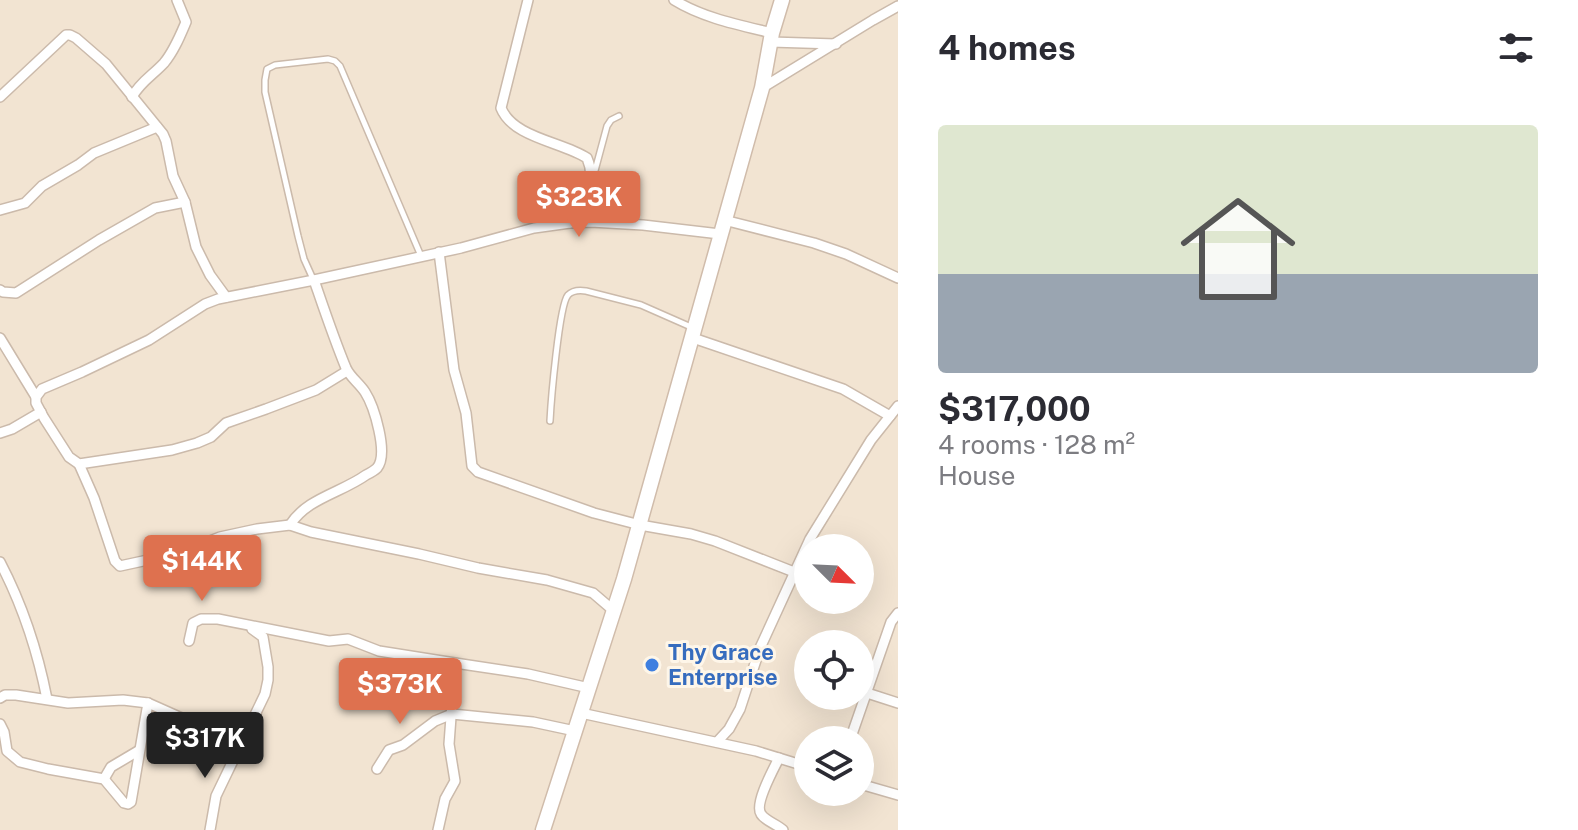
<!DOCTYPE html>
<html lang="en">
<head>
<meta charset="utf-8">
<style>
	body { margin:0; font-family:"Public Sans",sans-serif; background:#f7f7f7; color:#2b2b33; height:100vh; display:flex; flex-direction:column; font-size:30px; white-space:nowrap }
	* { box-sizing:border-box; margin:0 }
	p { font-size:26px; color:#7c7c81 }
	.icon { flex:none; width:44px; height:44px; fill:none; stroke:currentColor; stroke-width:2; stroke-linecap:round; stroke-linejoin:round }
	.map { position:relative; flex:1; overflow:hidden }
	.details { display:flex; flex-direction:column; background:#fff; width:680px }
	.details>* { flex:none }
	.needle { width:52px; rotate:114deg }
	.tools { position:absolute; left:794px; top:534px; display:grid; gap:16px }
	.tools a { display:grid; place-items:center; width:80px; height:80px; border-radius:50%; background:#fff; box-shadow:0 8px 32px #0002; font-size:40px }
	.price { position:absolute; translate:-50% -68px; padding:0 18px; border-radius:8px; background:#de714f; color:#fff; font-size:26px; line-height:52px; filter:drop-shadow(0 2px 4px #0008) }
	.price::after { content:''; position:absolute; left:50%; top:48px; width:24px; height:18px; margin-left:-12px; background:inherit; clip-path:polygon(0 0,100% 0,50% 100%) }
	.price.current { background:#222; color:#fff }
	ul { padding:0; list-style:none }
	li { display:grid; align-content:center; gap:16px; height:424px; padding:0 40px }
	li span { display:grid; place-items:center; height:248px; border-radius:8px; color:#555 }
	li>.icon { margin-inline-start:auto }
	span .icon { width:144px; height:144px; fill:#fffc; stroke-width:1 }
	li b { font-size:34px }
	h2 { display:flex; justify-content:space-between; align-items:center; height:96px; padding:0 40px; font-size:34px }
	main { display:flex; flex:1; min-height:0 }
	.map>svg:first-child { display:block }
	.residential { fill:#f2e4d2; fill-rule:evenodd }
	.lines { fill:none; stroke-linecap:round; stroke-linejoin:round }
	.lane-casing { stroke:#cbbaab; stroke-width:8 }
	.street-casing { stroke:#cbbaab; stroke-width:12 }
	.secondary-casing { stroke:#d0bcab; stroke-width:17 }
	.lane { stroke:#fff; stroke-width:5 }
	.street { stroke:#fff; stroke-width:9 }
	.secondary { stroke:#fff; stroke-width:14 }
	.shop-dot { fill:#3f7fe0; stroke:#fef6e9; stroke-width:3 }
	.labels { text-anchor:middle; stroke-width:6; stroke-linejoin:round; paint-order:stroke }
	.shop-label { font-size:22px; font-weight:bold; fill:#366cbe; stroke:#fef6e9; text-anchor:start }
</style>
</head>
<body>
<main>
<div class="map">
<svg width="898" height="830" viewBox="0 0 898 830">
	<rect width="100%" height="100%" fill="#fbf2e3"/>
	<path class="residential" d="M0,0H898V830H0ZM808,548H860V600H808ZM808,644H860V696H808ZM808,740H860V792H808Z"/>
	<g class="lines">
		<g class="lane-casing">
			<g id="lane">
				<path d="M593,178L607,126L611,120L619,116"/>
				<path d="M313,279L304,259L298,236L265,92V80L267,69L275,65L328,59L335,61L340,66L421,256"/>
				<path d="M550,421C551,402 559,305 568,295C573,290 580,290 586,291L641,305L691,327"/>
			</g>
		</g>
		<g class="street-casing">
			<g id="street">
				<path d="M528,0L501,108C513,138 563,142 587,158C598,184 583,201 570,223"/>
				<path d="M674,0C703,18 739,25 772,33"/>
				<path d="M771,42L836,44"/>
				<path d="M762,88L873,20L898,6"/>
				<path d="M0,97L66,35H70L76,38L106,64L163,134L166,141L173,176L185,202L196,247L210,275L226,297"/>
				<path d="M132,97C140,82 153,75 164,63C174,51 180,36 186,22L177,0"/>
				<path d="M0,210L25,203L42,186L78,165L94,153L157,127"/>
				<path d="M724,220L814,243L846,254L898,278"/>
				<path d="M439,252L454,370L466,413L472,466L478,472L594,513L640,525L691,534L715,541L794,572"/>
				<path d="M314,280C324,309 334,339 346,368C350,377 359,383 365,392C374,406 389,454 377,468C374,471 370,473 366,475C341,493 307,498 290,525L311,532L419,554L478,568L547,580L593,593L614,611"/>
				<path d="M0,290L3,292L16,293L99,240L155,208L185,202"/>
				<path d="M0,338L36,397"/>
				<path d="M693,338L843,389L890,416"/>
				<path d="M347,371L316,390L266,409L226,423L211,437L197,443L172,450L79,464L69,457L44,418L36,403V397L42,389L82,372L149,340L205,304L218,299L314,280L461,248L534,228L570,223L591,222L643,225L720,234"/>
				<path d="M0,433L12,429L41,412"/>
				<path d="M79,464L94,498L115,561L120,566L180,553L220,537L257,529L290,525"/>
				<path d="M0,562C22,604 38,653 47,699"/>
				<path d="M189,641L193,623L201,619H218L329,641L348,639L379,651L455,663L449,744L455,781L445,799L438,830"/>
				<path d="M455,663L528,674L589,688"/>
				<path d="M867,693L898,703"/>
				<path d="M0,698L5,695H16L68,703L123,700L148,703L240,744"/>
				<path d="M581,713L756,751L808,767"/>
				<path d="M0,724L4,732L7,751L20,762L48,769L104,779L124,803L128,804L131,802L148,703"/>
				<path d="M850,740L891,622L898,613"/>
				<path d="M717,742L729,729L740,709L760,648L810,539L871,440L898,406"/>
				<path d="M779,758C774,768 754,804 761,814C765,821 777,824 783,830"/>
				<path d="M377,769L389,750L403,745L435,721L452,714L533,722L575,731"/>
				<path d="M104,779L111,767L138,751"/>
				<path d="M860,784L898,795"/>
				<path d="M210,830L216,796L265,694L268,680V667L263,637L252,629"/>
			</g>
		</g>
		<g class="secondary-casing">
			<path id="secondary" d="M543,830L624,579L762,88L772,33L782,0"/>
		</g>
		<use href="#lane" class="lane"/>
		<use href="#street" class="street"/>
		<use href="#secondary" class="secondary"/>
	</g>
	<circle class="shop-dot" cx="652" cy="665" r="8"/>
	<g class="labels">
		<g class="shop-label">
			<text x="668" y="660">Thy Grace<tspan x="668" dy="25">Enterprise</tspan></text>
		</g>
	</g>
</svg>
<div class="tools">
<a><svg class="needle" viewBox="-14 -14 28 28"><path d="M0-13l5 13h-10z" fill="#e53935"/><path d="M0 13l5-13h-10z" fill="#7c7c81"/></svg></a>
<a><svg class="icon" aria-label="locate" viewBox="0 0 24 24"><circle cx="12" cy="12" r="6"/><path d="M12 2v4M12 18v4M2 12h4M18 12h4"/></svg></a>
<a><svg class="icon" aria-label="layers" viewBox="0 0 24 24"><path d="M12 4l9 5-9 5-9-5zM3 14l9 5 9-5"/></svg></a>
</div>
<b class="price" style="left:579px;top:239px">$323K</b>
<b class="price" style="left:202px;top:603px">$144K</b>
<b class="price" style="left:400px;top:726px">$373K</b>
<b class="price current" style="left:205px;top:780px">$317K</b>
</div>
<section class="details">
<h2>4 homes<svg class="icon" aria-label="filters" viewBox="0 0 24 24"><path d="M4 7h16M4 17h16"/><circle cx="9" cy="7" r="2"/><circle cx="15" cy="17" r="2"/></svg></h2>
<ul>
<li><span style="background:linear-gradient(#dfe7d0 60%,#9aa5b1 0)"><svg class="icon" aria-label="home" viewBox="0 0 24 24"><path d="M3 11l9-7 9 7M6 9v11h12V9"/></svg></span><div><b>$317,000</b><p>4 rooms · 128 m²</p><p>House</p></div></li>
</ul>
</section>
</main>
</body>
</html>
